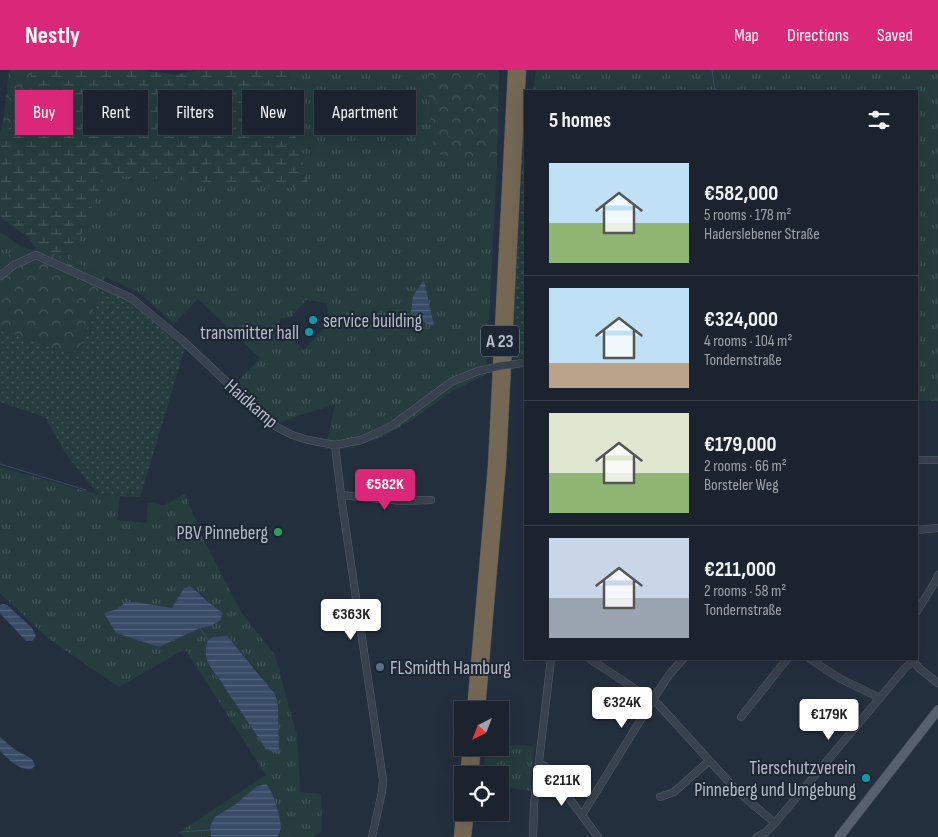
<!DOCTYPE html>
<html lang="en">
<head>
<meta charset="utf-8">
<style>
	body { margin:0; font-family:"Sofia Sans Condensed",sans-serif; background:#282f3a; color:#f1f3f6; height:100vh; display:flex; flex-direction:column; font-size:19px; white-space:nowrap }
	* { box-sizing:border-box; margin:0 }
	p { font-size:16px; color:#a0a4aa }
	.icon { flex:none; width:28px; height:28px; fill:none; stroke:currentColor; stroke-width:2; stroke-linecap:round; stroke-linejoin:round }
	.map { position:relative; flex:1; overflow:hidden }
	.side { position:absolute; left:524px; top:20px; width:394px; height:570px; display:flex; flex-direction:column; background:#1b232e; border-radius:0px; box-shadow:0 5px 20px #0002,0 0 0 1px #39404a }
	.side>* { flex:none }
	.guide { position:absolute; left:15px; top:20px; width:434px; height:45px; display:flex; gap:10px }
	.needle { width:32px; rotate:222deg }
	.buttons { position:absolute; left:454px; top:631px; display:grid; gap:10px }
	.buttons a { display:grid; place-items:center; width:55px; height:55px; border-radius:0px; background:#1b232e; box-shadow:0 5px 20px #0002,0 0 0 1px #39404a; font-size:25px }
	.price { position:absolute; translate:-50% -42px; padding:0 11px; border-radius:5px; background:#fff; color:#222; font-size:16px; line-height:32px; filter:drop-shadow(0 1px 2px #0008) }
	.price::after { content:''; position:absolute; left:50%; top:30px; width:15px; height:11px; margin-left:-8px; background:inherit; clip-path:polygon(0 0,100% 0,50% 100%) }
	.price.active { background:#db2777; color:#fff }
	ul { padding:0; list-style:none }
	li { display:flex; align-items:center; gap:15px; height:125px; padding:0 25px }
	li+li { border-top:1px solid #39404a }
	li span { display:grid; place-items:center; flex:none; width:140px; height:100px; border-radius:0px; color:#555 }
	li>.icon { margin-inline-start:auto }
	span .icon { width:60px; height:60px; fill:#fffc; stroke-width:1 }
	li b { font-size:21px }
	h2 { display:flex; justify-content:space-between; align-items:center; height:60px; padding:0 25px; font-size:21px }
	.pill { padding:0 18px; border-radius:0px; background:#1b232e; box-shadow:0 5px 20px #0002,0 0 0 1px #39404a; font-size:18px; line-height:45px }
	.pill.active { background:#db2777; color:#fff }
	header { display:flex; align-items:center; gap:30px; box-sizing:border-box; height:70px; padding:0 25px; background:#db2777; color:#fff }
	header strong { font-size:24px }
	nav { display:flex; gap:28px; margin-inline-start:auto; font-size:18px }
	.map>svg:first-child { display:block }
	.grass { fill:url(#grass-tufts); fill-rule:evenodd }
	.forest { fill:url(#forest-crowns) }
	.wetland { fill:url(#wetland-marsh) }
	.garden { fill:url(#garden-dots) }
	.water { fill:url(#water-rules) }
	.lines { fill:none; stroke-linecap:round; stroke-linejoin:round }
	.stream { stroke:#394c67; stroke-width:1 }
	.minor-casing { stroke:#565f6c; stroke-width:8 }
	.major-casing { stroke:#414a57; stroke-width:10 }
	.highway-casing { stroke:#434c59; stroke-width:11 }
	.minor { stroke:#38414e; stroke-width:7 }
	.major { stroke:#56606e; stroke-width:9 }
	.highway { stroke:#746855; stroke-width:10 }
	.minor-bridge-casing { stroke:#565f6c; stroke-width:8; stroke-linecap:butt }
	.minor-bridge { stroke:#38414e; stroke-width:7 }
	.culture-dot { fill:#0f9aa8; stroke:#1d2633; stroke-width:2 }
	.leisure-dot { fill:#2e9e5b; stroke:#1d2633; stroke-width:2 }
	.service-dot { fill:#5c6f8a; stroke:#1d2633; stroke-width:2 }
	.labels { text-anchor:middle; stroke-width:4; stroke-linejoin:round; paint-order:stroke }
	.shield { fill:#1d2633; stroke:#878f9c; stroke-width:1 }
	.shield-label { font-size:18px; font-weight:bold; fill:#b4bcc9 }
	.poi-label { font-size:19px; fill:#b4bcc9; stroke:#1d2633; text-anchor:end }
	.street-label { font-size:19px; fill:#b4bcc9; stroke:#1d2633 }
</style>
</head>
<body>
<header>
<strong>Nestly</strong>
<nav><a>Map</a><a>Directions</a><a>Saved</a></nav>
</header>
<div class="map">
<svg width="938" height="767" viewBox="0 0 938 767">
	<defs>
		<pattern id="grass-tufts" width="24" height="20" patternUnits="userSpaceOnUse" patternTransform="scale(1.25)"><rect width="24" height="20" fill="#263c3f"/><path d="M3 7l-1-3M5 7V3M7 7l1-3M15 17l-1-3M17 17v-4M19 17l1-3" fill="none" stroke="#435659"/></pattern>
		<pattern id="forest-crowns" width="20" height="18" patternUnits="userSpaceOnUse" patternTransform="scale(1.25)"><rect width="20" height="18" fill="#263c3f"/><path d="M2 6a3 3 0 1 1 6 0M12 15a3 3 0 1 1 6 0" fill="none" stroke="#435659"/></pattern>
		<pattern id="wetland-marsh" width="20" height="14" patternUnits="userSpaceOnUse" patternTransform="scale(1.25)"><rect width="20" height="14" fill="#263c3f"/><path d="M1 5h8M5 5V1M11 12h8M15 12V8" fill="none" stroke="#435659"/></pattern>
		<pattern id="garden-dots" width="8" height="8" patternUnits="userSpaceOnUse" patternTransform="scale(1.25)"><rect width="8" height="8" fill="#263c3f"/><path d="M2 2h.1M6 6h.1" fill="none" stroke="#435659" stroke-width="1.8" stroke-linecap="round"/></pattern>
		<pattern id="water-rules" width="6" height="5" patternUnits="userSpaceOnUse" patternTransform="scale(1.25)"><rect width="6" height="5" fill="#394c67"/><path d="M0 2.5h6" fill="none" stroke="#53647b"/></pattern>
	</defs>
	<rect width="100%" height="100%" fill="#242f3e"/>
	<g class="grass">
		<path d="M288,0H427L434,84L497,94L486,304L449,323L412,350L384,366L352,378L325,379L335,335L303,344L277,354L236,313L260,288L198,229L174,254L141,224L71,190L105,105L309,118L295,64ZM306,230L327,233L329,253L304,280L280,258V248L291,247Z"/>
		<path d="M536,0H938V331H916V21H533Z"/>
		<path d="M0,162L21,176L0,193Z"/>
		<path d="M0,397L99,425L120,426L117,450L146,453L148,433L164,435L185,424L201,464L241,542L275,585L297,666L300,722L321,724L322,761L313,767H278L281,760L270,717L215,747L210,756L211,767H186L178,763L266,705L185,579L119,617L49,569L0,523ZM190,516L203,525L216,540L211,556L200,558L159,577L116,563L104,543L117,539L126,532H135L172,539L184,518ZM243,585L259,602L278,636V683L208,596Z"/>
		<path d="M500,675L534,676L531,721L500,717V705H483L486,678H500Z"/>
	</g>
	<g class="forest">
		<path d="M9,0H33L0,79V63L3,53Z"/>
		<path d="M427,0H499L497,94L434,84Z"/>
		<path d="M21,176L30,180C45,175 90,199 105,207L77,287L0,259V193Z"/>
	</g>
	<path class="wetland" d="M33,0H140L177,5L197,0H288L295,64L310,119L105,105L71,190L36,178L25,165L0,147V79Z"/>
	<g class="garden">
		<path d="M523,86H525V287L511,288Z"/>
		<path d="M101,219L130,231L185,278L140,427L99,425L68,387L45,347L0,332V259L77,287Z"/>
	</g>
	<g class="water">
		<path d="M424,210L434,256L427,254L411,243L413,226Z"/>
		<path d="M190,516C200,523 213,538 222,542L221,550L211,556L200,558L159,577L116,563L104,543L117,539L126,532H135L172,538L184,518Z"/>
		<path d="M3,534L7,535L32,558L36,566L32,571H26L0,543V535Z"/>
		<path d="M227,566L275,624L278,636L279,684L266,679L217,606C207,594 203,586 208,570L213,567Z"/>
		<path d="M0,667L14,679L32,689L35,695L32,699C20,701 8,689 0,681Z"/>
		<path d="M266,714C273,719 281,750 281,759C280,760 278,766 278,767H211L210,756L215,747L236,734L256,717Z"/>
	</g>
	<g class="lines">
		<g class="stream">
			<path d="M712,0L715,21"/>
			<path d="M0,394L86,420"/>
			<path d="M200,558L208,570"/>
			<path d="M181,762L210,760"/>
		</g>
		<g class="minor-casing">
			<g id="minor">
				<path d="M0,206L14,195L36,185L131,228L181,269L271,354L292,365L308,370L335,375L361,370L377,363L393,355L451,312L478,301"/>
				<path d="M335,375L342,433L383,710L382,722L372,767"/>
				<path d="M916,390H938"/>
				<path d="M341,425L402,431L431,430"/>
				<path d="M916,460L938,458"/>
				<path d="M916,543L935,512L938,505"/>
				<path d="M590,589L658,634L738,722L775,753"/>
				<path d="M810,589L839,608L880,628"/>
				<path d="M911,589L920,599L938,613"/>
				<path d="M741,647L787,589"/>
				<path d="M539,693L546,697L598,767"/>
				<path d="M660,727L674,722L709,691"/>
				<path d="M582,745L656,625L669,605L683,589"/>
				<path d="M533,767L534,734L551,589"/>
				<path d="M757,767L766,762L775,753L905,598L912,592"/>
			</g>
		</g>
		<g class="major-casing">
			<path id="major" d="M839,767L938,640"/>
		</g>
		<g class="highway-casing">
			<g id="highway">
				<path d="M472,640L493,396L513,0"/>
				<path d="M480,640L501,394L521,0"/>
				<path d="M465,705L468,678"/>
				<path d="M473,705L476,678"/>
				<path d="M459,767L462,732"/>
				<path d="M466,767L469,742"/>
			</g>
		</g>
		<use href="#minor" class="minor"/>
		<use href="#major" class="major"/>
		<use href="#highway" class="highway"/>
		<g class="minor-bridge-casing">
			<path id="minor-bridge" d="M478,301L500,296L523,293"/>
		</g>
		<use href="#minor-bridge" class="minor-bridge"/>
	</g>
	<g class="culture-dot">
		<circle cx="313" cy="250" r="5"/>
		<circle cx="309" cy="262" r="5"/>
		<circle cx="866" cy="708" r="5"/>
	</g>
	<circle class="leisure-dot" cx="278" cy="462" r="5"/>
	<circle class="service-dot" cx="380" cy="597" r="5"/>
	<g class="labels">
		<rect class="shield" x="481" y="255.5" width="38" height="31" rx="4"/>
		<g class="shield-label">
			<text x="500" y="277">A 23</text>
		</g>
		<g class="poi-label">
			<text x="323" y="257" text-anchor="start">service building</text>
			<text x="299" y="269">transmitter hall</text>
			<text x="268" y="469">PBV Pinneberg</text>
			<text x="390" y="604" text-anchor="start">FLSmidth Hamburg</text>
			<text x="856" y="704">Tierschutzverein<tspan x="856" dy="22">Pinneberg und Umgebung</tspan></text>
		</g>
		<g class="street-label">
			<text transform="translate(252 333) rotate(41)" y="7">Haidkamp</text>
		</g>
	</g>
</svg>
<div class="buttons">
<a><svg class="needle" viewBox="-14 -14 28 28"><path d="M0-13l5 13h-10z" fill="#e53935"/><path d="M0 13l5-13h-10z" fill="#a0a4aa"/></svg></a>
<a><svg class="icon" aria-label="locate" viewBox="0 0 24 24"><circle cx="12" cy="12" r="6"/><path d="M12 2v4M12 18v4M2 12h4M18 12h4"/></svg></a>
</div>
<b class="price active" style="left:385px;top:441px">€582K</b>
<b class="price" style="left:351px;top:571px">€363K</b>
<b class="price" style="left:622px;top:659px">€324K</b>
<b class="price" style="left:829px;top:671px">€179K</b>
<b class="price" style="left:562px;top:737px">€211K</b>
<div class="guide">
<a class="pill active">Buy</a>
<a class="pill">Rent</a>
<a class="pill">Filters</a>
<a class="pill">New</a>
<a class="pill">Apartment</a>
</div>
<section class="side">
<h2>5 homes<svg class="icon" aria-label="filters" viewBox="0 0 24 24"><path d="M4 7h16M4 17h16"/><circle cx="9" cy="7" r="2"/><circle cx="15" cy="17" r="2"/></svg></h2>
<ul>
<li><span style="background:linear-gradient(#bfe0f5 60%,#8fb573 0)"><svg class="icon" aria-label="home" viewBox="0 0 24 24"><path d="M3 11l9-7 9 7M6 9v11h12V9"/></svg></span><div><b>€582,000</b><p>5 rooms · 178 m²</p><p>Haderslebener Straße</p></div></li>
<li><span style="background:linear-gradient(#bfe0f5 75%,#b9a48a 0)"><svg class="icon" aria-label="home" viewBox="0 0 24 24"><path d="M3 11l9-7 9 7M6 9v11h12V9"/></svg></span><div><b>€324,000</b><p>4 rooms · 104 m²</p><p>Tondernstraße</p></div></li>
<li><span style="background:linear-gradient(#dfe7d0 60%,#8fb573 0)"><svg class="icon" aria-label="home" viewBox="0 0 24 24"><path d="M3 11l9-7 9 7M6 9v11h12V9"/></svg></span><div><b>€179,000</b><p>2 rooms · 66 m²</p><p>Borsteler Weg</p></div></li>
<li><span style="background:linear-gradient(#c9d6e8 60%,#9aa5b1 0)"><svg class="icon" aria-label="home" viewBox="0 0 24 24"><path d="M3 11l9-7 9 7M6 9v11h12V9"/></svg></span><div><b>€211,000</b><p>2 rooms · 58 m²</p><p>Tondernstraße</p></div></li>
</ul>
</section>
</div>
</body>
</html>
